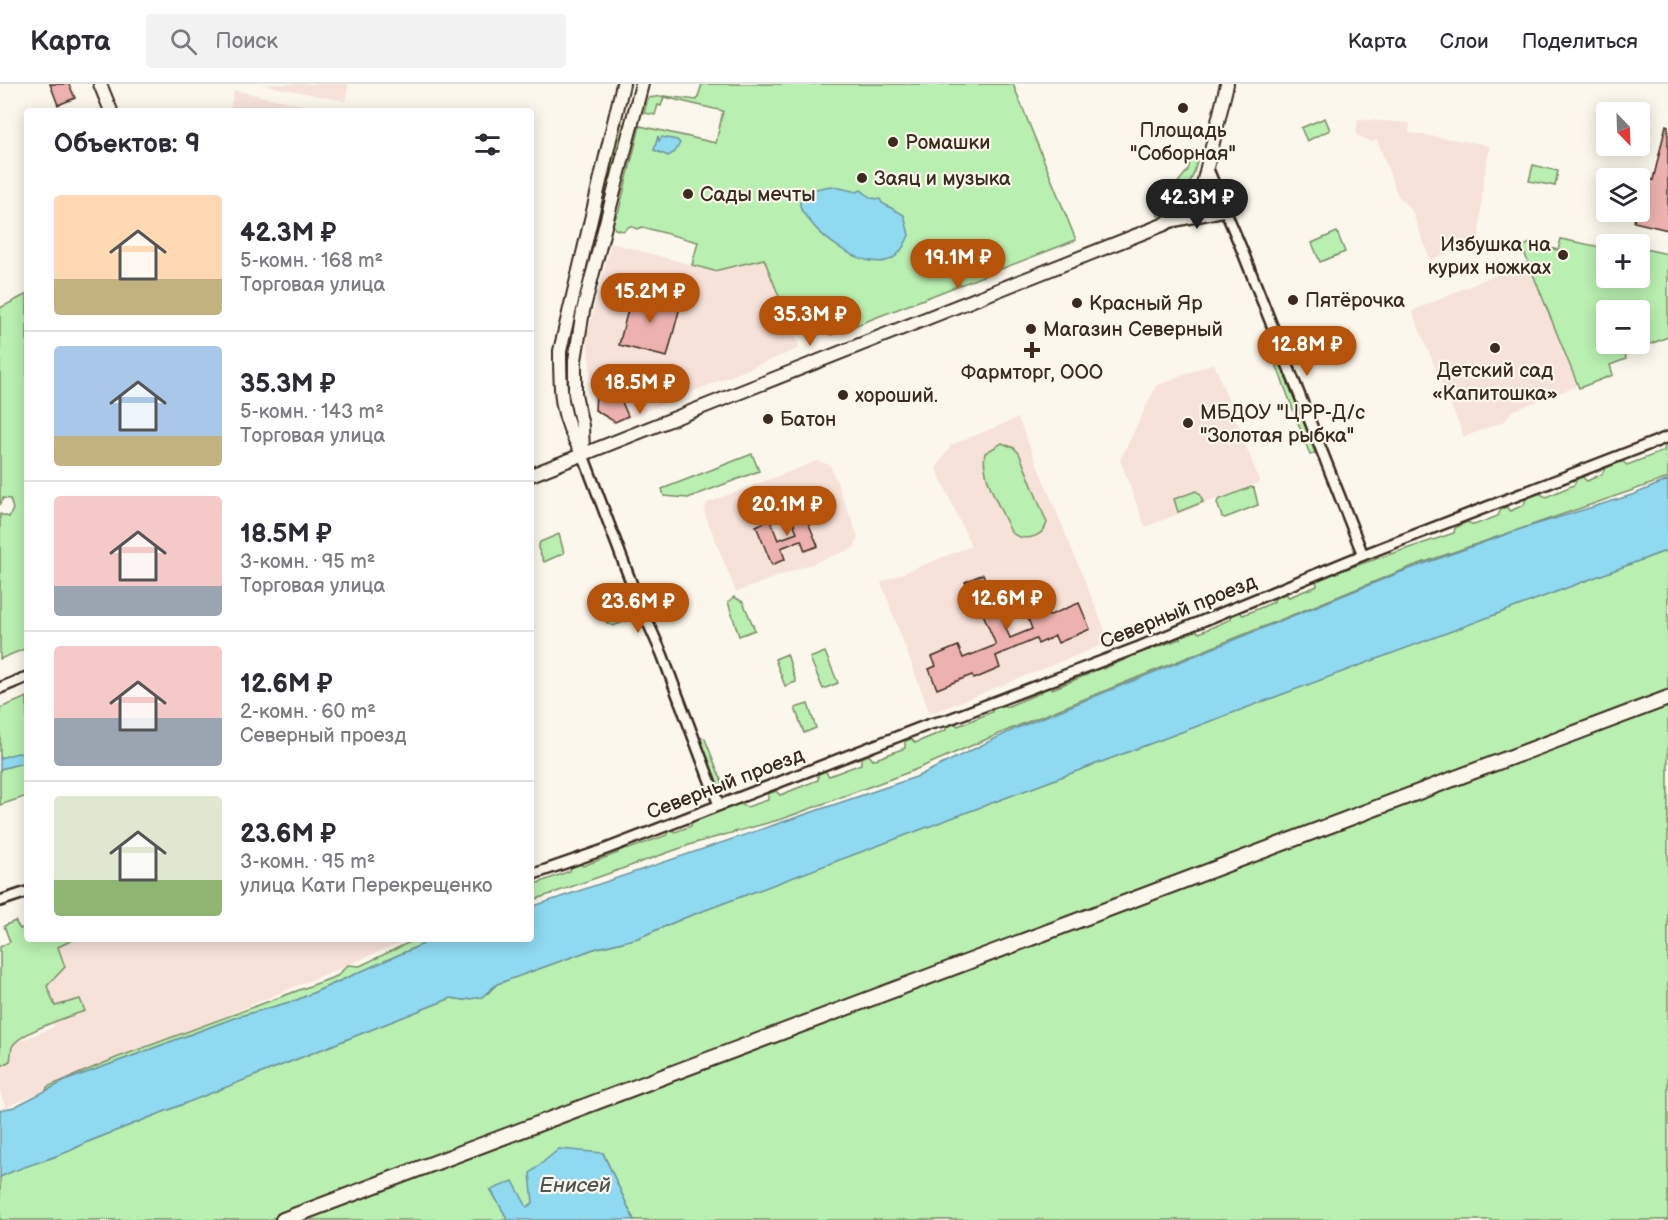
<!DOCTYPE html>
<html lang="ru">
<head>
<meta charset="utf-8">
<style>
	body { margin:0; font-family:"Balsamiq Sans",sans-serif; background:#f2f2f3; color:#2b2b33; height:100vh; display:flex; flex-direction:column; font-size:22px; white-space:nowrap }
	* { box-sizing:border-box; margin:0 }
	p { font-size:20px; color:#7c7c81 }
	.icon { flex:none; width:33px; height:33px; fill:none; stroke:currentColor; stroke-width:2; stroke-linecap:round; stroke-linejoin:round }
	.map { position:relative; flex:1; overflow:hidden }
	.drawer { position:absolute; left:24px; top:24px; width:510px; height:834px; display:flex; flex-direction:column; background:#fff; border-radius:6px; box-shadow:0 3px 15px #0003 }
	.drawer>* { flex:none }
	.needle { width:39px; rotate:157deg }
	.tools { position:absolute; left:1596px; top:18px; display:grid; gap:12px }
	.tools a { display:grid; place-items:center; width:54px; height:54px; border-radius:6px; background:#fff; box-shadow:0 3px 15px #0003; font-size:30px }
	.price { position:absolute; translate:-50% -51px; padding:0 14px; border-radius:21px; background:#b45309; color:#fff; font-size:20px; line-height:39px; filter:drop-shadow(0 2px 3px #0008) }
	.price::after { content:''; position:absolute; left:50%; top:36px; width:18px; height:14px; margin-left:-9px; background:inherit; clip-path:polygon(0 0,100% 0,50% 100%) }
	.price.current { background:#222; color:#fff }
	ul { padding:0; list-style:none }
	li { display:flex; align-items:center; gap:18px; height:150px; padding:0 30px }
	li+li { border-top:2px solid #e1e1e2 }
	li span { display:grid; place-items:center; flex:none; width:168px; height:120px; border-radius:6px; color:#555 }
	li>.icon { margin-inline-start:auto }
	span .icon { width:72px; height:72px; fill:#fffc; stroke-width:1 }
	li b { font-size:26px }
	h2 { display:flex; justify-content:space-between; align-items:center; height:72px; padding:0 30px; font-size:26px }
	header { display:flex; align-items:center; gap:36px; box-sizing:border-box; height:84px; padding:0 30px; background:#fff; border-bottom:2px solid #e1e1e2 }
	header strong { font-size:28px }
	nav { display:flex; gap:33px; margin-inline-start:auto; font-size:21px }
	.search { width:420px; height:54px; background:#f2f2f3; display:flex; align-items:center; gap:15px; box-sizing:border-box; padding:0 21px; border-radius:6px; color:#7c7c81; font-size:22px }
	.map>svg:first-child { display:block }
	.built { fill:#f7e2da }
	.green { fill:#b9efb0; stroke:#7a8c67; stroke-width:1.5; fill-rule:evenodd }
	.water { fill:#8fd9f1; stroke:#6d939d; stroke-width:1.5 }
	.building { fill:#edb2af; stroke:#3b2a1e; stroke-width:1.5; fill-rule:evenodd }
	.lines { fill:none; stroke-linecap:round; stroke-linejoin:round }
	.street-casing { stroke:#3b2a1e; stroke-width:14 }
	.secondary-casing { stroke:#3b2a1e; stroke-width:16 }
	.primary-casing { stroke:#3b2a1e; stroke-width:18 }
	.street { stroke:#fbf7ec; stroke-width:9 }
	.secondary { stroke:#fbf7ec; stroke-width:12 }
	.primary { stroke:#fbf7ec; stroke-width:14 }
	.poi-dot { fill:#3b2a1e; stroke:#fbf7ec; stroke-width:2 }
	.labels { text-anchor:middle; stroke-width:4.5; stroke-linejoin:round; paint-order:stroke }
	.poi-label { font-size:20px; fill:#3b2a1e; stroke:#fbf7ec; text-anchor:start }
	.street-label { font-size:20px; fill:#3b2a1e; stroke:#fbf7ec }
	.water-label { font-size:21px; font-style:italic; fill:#505653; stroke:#fbf7ec }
</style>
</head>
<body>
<header>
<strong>Карта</strong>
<div class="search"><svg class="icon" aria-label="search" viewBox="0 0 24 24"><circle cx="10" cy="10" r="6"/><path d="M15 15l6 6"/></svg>Поиск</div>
<nav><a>Карта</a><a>Слои</a><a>Поделиться</a></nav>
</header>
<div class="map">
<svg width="1668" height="1136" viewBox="0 0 1668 1136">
	<rect width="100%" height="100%" fill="#fbf7ec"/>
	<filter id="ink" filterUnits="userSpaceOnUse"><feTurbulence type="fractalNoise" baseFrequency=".0167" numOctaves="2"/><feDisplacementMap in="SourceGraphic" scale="12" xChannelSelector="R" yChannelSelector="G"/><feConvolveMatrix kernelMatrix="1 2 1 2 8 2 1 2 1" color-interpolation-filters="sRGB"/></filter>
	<g filter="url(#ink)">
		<g class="built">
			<path d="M260,0H349L345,17Z"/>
			<path d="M234,6L329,27H230Z"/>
			<path d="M1358,35L1410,39L1409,49L1478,59L1490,63L1483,99L1479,156L1430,176L1411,125L1398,112L1377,56L1372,58L1356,51Z"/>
			<path d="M611,159L714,187L764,175L800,264L614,340L594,327L587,251Z"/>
			<path d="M1527,177L1577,302L1512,327L1505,337L1464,353L1412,227Z"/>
			<path d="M1214,279L1260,398L1145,443L1120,376L1156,302Z"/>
			<path d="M1018,334L1110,558L930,630L881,498L971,462L936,384L951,361Z"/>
			<path d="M817,377L830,381L858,452L854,464L736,508L704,428L707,419Z"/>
			<path d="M75,855H410L6,1023L0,1008V965L54,943L37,894L58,863Z"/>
		</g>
		<g class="green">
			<path d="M702,0H1013L1076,156L831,251L820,223L788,235L764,175L714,187L692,181L698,158L642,143L637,145L630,142L623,147L615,145L613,139L619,126L640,42L716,59L723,27L664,13L661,22L658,21L655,31L644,29L648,14L664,12L697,16Z"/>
			<path d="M1325,34L1330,46L1307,57L1301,44Z"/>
			<path d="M619,39L626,41L598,156L591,154Z"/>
			<path d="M1193,66L1198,73C1193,99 1182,117 1161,133L1158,132L1156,126L1188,86Z"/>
			<path d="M1533,81L1558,87L1555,102L1529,97Z"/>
			<path d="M1337,148L1345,168L1320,178L1312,159Z"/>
			<path d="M1561,155L1600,163L1602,156L1624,160H1606V194H1640V164L1668,170V253L1625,270L1626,275L1610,281L1613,291L1579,304L1522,163L1530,159L1558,166ZM1606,226H1640V260H1606Z"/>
			<path d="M592,156L598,158L568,273V308L579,354L567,322L565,269Z"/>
			<path d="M27,210V564L0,575V430L9,433L13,425L10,415L3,414L0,421V224Z"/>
			<path d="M1275,262L1315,369L1310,371L1270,264Z"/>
			<path d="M1002,359L1014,364L1019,369L1047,439C1042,455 1022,458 1011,448C1002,427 980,391 985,369Z"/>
			<path d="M1668,359V394L1413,482L1020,641L912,687L782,735L695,759L531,817V795L538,799L570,787L572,780L577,778L583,782L618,769L619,763L622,762L629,765L667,751L668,745L671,744L675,748L691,742L692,736L738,719L747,723L768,716V710L776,707L780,711L818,696V690L825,687L829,692L861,680V674L869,671L873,676L905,664V657L912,655L915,659L946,646V640L953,637L958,642L992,628V623L1002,619L1006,623L1040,609V604L1048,601L1052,605L1089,590V584L1098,581L1103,585L1129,574V569L1146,562L1149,566L1180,555L1181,549L1194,544L1199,549L1231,535L1232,529L1239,527L1243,531L1274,518L1275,512L1284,508L1289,513L1317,502L1316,495L1454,449L1455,444L1467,438L1474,441L1498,432L1501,425L1506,423L1510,427L1524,421L1526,414L1539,409L1546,413L1574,401L1578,393H1582L1587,397L1602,390L1605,384L1622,377L1627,381L1664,367L1665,360Z"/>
			<path d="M752,370L759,387L688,414L664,412L662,405Z"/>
			<path d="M1251,403L1254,404L1258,421L1225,434L1222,433L1217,419L1218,416Z"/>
			<path d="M1196,407L1200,410L1203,418L1178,428L1174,415Z"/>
			<path d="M559,450L564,469L544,478L538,464L540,458Z"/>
			<path d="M1668,466V609L268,1136H0V1093C28,1079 58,1075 85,1059L451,914L465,916L488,909L497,900L594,865L638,854L684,834Z"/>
			<path d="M734,513L743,518L755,546L739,552L728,518Z"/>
			<path d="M633,519L637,520L630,531L632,535L613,542L607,539L605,533L607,529Z"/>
			<path d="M825,568L838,599L823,605L810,574Z"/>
			<path d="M787,570L796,598L785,602L775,575Z"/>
			<path d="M27,613V673L24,670L0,674V624Z"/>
			<path d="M808,620L816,644L804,649L795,624Z"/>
			<path d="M1668,621V1136H634L603,1069L527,1123L491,1106L508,1136H306Z"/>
			<path d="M702,653L705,655L724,703L718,705L699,657Z"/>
			<path d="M27,678V712L0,721V685Z"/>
			<path d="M15,837L20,845L27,842V855H75L58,863L65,883L47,902L55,922L80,915L85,927C70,932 19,948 12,963C11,966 11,973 10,977L0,983V863L10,858L4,842Z"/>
			<path d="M416,855H429L423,860L297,916L237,933L68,996L46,1007L47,1003L116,974L337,892L348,881L360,882Z"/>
		</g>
		<g class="water">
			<path d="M658,52L659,57L662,53L677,56L680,59L675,68L668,72L654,66Z"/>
			<path d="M831,102L857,108L861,106L871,114L880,115L882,119L904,131L909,151C905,161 898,175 886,177C859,183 822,154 808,135C804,130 799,125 800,119C803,105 821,104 831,102Z"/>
			<path d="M1668,396V466L684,834L638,854L594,865L497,900L482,913L464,916L451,914L85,1059C58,1075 28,1079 0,1093V1026L14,1023L67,996L119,977L237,933L297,916L423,860L429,855H531V823L916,693L1017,644L1401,488L1521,445L1635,410Z"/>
			<path d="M17,669L24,670L27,673V678L0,685V674Z"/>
			<path d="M559,1065L603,1069L634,1136H508L491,1106L513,1097L527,1123L533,1119L530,1089Z"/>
		</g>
		<g class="building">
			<path d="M50,0H69L75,14L58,21Z"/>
			<path d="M1666,41L1668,42V146L1634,138L1636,128H1640V114L1644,94L1653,96Z"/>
			<path d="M633,206L681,219L667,273L619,261Z"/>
			<path d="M611,307L610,311H619L628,332L615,338L595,326L596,309Z"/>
			<path d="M802,424L818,462L805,467L801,456L781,464L785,475L772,481L756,442L770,436L778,456L797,449L790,429Z"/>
			<path d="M983,490L995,520L1028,506L1027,504L1035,501L1048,532L1079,519L1090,545L1058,559L1055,552L1038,560L1036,555L996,572L1000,584L974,595L972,591L937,605L929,585L936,582L932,573L958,562L963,574L996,561L980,523L976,525L965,498ZM1023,521L1032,545L1010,554L1000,530Z"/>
		</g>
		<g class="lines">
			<g class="street-casing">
				<g id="street">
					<path d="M1207,83L1242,166L1363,471"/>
					<path d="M1172,138L1225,127"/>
					<path d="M583,371L637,514L662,570L719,721"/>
					<path d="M0,604L27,593"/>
					<path d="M531,791L606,765L930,640L947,636L1139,563L1363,471L1668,353"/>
					<path d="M0,817L27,808"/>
				</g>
			</g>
			<g class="secondary-casing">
				<g id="secondary">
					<path d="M100,0L111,27"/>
					<path d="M583,368L582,342L575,310V276L583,227L642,0"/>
					<path d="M583,371C560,332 560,311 560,267L623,0"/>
					<path d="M531,391L1165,140L1181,129L1203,100L1227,0"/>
				</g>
			</g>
			<g class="primary-casing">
				<path id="primary" d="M283,1136L1668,614"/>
			</g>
			<use href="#street" class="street"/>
			<use href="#secondary" class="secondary"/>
			<use href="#primary" class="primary"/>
		</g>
	</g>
	<g class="poi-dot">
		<circle cx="1183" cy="24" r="6"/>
		<circle cx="893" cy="58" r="6"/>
		<circle cx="862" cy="94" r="6"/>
		<circle cx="688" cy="110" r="6"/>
		<circle cx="1563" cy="171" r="6"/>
		<circle cx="1293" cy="216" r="6"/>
		<circle cx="1077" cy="219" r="6"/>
		<circle cx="1031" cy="245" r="6"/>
		<circle cx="1495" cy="264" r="6"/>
		<path d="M1029 257h6v6h6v6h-6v6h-6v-6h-6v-6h6z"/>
		<circle cx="843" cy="311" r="6"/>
		<circle cx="768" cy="335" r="6"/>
		<circle cx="1188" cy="339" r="6"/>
	</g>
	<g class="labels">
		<g class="poi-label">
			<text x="1183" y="53" text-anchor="middle">Площадь<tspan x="1183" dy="23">"Соборная"</tspan></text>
			<text x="905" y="65">Ромашки</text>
			<text x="874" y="101">Заяц и музыка</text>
			<text x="700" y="117">Сады мечты</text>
			<text x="1551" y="167" text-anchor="end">Избушка на<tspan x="1551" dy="23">курих ножках</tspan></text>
			<text x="1305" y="223">Пятёрочка</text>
			<text x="1089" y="226">Красный Яр</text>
			<text x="1043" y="252">Магазин Северный</text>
			<text x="1495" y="293" text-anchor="middle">Детский сад<tspan x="1495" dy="23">«Капитошка»</tspan></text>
			<text x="1032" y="295" text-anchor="middle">Фармторг, ООО</text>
			<text x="855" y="318">хороший.</text>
			<text x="1200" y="335">МБДОУ "ЦРР-Д/с<tspan x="1200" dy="23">"Золотая рыбка"</tspan></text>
			<text x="780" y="342">Батон</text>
		</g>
		<g class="street-label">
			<text transform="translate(1178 527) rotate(-22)" y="7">Северный проезд</text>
			<text transform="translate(725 699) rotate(-21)" y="7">Северный проезд</text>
		</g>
		<g class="water-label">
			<text x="575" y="1108">Енисей</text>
		</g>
	</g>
</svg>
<div class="tools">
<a><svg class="needle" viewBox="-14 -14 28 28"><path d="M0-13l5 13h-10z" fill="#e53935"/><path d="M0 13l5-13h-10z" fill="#7c7c81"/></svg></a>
<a><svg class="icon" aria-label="layers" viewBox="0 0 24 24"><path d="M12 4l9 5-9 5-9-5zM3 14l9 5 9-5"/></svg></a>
<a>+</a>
<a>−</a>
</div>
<b class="price current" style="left:1197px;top:146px">42.3M ₽</b>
<b class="price" style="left:958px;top:206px">19.1M ₽</b>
<b class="price" style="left:650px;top:240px">15.2M ₽</b>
<b class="price" style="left:810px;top:263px">35.3M ₽</b>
<b class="price" style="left:1307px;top:293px">12.8M ₽</b>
<b class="price" style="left:640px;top:331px">18.5M ₽</b>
<b class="price" style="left:787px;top:453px">20.1M ₽</b>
<b class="price" style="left:1007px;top:547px">12.6M ₽</b>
<b class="price" style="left:638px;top:550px">23.6M ₽</b>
<section class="drawer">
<h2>Объектов: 9<svg class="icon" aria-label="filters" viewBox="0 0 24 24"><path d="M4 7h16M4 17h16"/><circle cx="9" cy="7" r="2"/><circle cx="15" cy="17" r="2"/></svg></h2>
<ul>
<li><span style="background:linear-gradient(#ffd9b3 70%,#c2b280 0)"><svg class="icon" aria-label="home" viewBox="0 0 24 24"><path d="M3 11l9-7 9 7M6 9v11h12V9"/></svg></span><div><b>42.3M ₽</b><p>5-комн. · 168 m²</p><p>Торговая улица</p></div></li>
<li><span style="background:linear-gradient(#a9c7e8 75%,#c2b280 0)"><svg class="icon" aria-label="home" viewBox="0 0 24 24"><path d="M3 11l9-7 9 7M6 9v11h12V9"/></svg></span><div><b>35.3M ₽</b><p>5-комн. · 143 m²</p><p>Торговая улица</p></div></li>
<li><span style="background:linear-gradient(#f6c9c9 75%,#9aa5b1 0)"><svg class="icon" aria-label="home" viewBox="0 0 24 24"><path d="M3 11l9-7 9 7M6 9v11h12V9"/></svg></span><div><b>18.5M ₽</b><p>3-комн. · 95 m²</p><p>Торговая улица</p></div></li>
<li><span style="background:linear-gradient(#f6c9c9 60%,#9aa5b1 0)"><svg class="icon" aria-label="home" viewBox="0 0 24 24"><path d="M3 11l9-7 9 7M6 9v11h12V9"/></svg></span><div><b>12.6M ₽</b><p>2-комн. · 60 m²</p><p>Северный проезд</p></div></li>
<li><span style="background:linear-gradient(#dfe7d0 70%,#8fb573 0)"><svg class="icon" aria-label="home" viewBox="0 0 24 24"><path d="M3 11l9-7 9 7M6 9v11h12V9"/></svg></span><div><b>23.6M ₽</b><p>3-комн. · 95 m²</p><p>улица Кати Перекрещенко</p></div></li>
</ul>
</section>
</div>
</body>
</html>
